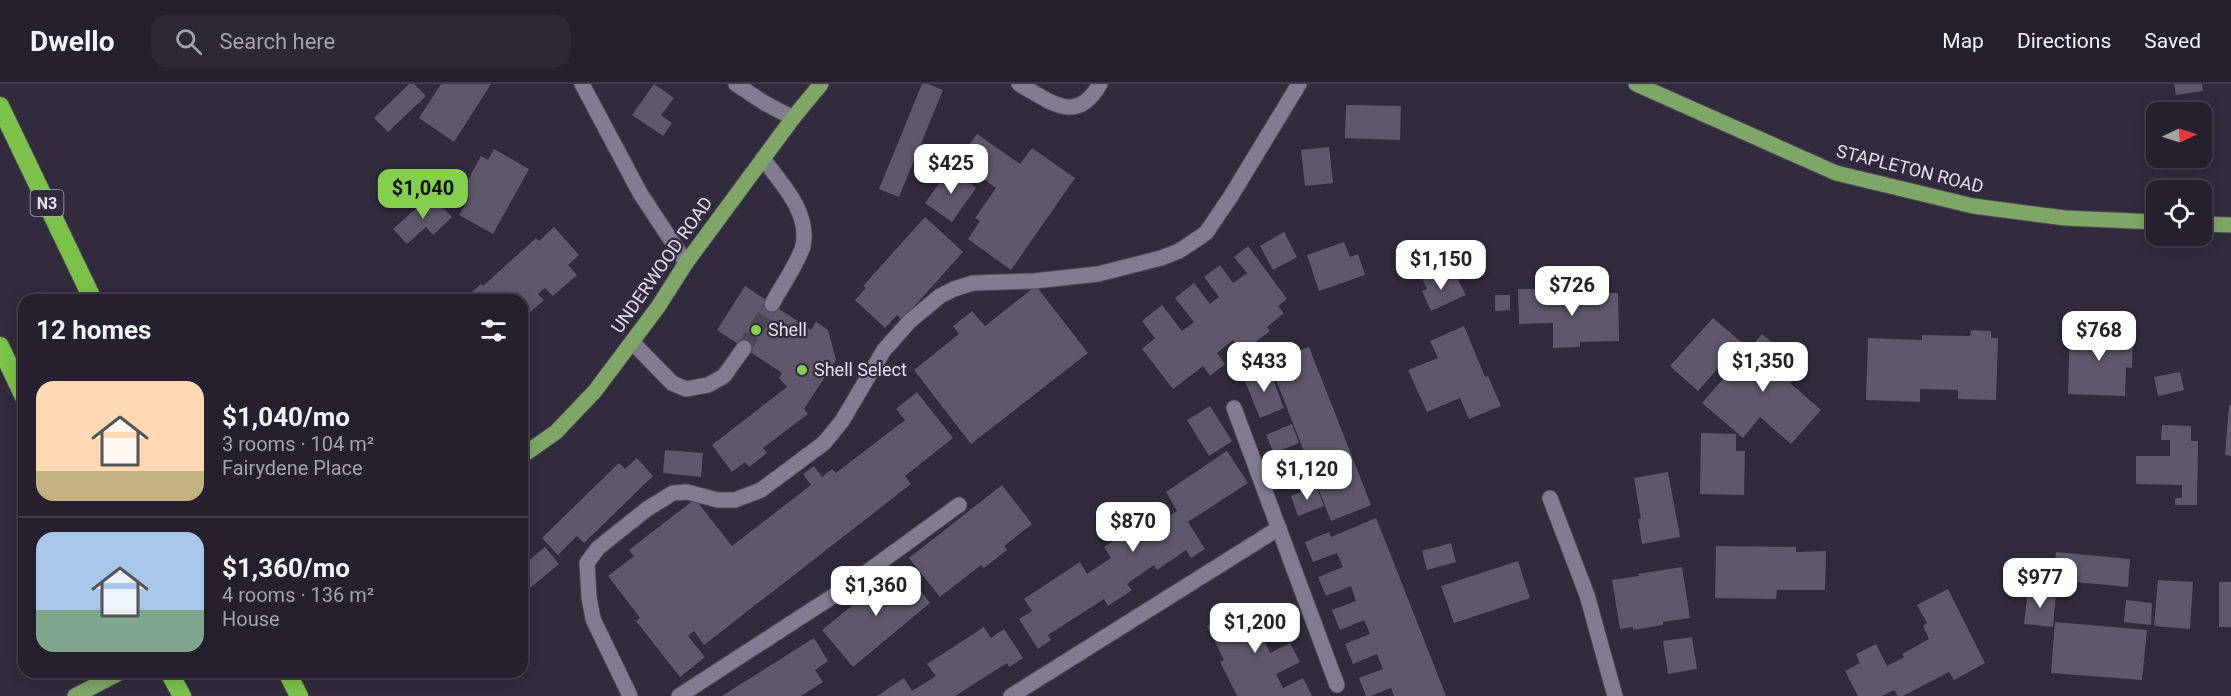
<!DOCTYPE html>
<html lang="en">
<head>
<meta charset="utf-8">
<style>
	body { margin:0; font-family:Roboto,sans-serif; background:#2e2836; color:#f1f3f6; height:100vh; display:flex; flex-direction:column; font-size:22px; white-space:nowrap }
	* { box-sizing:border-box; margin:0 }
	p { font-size:20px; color:#a4a3aa }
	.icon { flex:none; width:33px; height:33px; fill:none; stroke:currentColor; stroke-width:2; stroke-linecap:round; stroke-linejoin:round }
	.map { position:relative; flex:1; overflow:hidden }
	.details { position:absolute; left:18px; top:210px; width:510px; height:384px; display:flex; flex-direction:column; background:#26202e; border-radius:18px; box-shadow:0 3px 15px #0003,0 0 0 2px #423e4a }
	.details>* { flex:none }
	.needle { width:39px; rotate:86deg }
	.fabs { position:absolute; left:2146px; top:18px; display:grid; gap:12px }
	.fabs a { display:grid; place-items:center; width:66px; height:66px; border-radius:12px; background:#26202e; box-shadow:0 3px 15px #0003,0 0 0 2px #423e4a; font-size:30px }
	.price { position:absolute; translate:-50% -51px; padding:0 14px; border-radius:12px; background:#fff; color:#222; font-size:20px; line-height:39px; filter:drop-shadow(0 2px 3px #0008) }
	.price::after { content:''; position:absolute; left:50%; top:36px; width:18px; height:14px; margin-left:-9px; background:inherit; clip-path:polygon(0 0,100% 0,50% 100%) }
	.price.active { background:#84d04e; color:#111 }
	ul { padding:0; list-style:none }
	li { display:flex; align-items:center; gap:18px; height:150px; padding:0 18px }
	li+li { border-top:2px solid #423e4a }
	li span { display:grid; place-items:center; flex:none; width:168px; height:120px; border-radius:18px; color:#555 }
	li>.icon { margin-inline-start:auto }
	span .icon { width:72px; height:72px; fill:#fffc; stroke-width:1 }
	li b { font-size:26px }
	h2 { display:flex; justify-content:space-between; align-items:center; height:72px; padding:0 18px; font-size:26px }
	header { display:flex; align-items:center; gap:36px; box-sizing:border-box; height:84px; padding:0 30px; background:#26202e; border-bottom:2px solid #423e4a }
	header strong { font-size:28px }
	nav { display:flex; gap:33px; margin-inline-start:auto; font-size:21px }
	.search { width:420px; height:54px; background:#2e2836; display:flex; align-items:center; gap:15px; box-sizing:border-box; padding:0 21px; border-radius:18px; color:#a4a3aa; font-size:22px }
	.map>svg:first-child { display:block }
	.building { fill:#5f576c }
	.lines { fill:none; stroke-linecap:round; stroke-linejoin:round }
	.minor-tunnel { stroke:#4d4657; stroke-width:15; stroke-dasharray:15 8; stroke-linecap:butt }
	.minor-casing { stroke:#4e4858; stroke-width:17 }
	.major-casing { stroke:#4e4858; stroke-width:17 }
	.highway-casing { stroke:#4e4858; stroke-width:20 }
	.minor { stroke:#837b91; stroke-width:15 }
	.major { stroke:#7fa666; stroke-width:15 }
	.highway { stroke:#7cc24a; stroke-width:18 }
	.poi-dot { fill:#84d04e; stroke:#322b3d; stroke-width:2 }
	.labels { text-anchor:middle; stroke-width:4.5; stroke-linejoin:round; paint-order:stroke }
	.shield { fill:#322b3d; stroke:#aea9b7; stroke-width:1.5 }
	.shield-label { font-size:16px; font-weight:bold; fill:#e3dfeb }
	.street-label { font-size:18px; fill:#e3dfeb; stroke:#322b3d }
	.poi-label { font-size:18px; fill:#e3dfeb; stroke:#322b3d; text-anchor:start }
</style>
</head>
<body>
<header>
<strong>Dwello</strong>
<div class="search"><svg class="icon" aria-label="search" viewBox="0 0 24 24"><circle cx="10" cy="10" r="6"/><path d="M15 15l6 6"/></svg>Search here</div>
<nav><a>Map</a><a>Directions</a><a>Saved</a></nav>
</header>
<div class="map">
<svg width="2231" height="612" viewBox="0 0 2231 612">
	<rect width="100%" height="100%" fill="#322b3d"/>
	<g class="building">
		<path d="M409,0H414L426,12L388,48L374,34Z"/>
		<path d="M441,0H491L454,58L419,34Z"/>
		<path d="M654,0L674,14L661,31L672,39L663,52L632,31Z"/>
		<path d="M922,0H928L943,6L899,113L879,105Z"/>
		<path d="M2174,0H2202L2203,7L2176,11Z"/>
		<path d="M1346,21L1401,22L1400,56L1345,54Z"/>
		<path d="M977,50L1020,80L1032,64L1075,94L1011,186L968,155L980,137L975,134L996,104L958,77Z"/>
		<path d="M1329,63L1333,99L1305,102L1301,66Z"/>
		<path d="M494,65L529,85L493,150L459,131L469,114L461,109L481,72L488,76Z"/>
		<path d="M950,84L976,104L952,138L925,119Z"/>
		<path d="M431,111L452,133L433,151L426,143L407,160L393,145Z"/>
		<path d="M925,133L963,168L902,236L897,231L885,244L855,216L866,204L863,202Z"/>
		<path d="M554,143L579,171L568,181L577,191L553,212L545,204L538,210L544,216L527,231L522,225V216H463L481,200L483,202L536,154L539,157Z"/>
		<path d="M1284,148L1297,173L1273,186L1260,162Z"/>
		<path d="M1344,158L1350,173L1358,170L1365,191L1319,207L1307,171Z"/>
		<path d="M1248,162L1287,215L1278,222L1284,229L1267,243L1270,247L1242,268L1233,256L1217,269L1225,280L1210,292L1203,282L1173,305L1142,265L1155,254L1142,237L1162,221L1182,247L1194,238L1175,214L1194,199L1210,220L1219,213L1204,193L1220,181L1233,199L1247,189L1234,173Z"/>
		<path d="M1434,188L1440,200L1456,192L1466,211L1431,227L1422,207L1427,205L1422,194Z"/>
		<path d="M745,202L811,246L816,238L828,246L836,276L804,325L808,330L763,364L767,369L749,383L745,378L732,388L712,361L787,303L779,294L782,289L717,246Z"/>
		<path d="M1036,202L1088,269L971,360L914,286L959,250L953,242L972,227L985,242Z"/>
		<path d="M1518,205H1540V215L1602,214V209H1618L1619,257L1580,258V263L1553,264V239L1519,240Z"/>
		<path d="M1495,211H1510V226L1495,227Z"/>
		<path d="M1713,234L1741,258L1698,307L1670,282Z"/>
		<path d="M1464,242L1485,293L1488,292L1501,322L1469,335L1460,314L1427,328L1408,286L1438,274L1430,257Z"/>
		<path d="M2070,244L2110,245L2109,252H2133L2132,284L2126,283L2125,312L2068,310Z"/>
		<path d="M1971,246L1991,247V254H1998L1996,316L1958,315V306L1920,305V318L1866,316L1868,254L1922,256V251L1970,252Z"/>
		<path d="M1762,250L1802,284L1790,299L1821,326L1791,360L1760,333L1743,354L1702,319Z"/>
		<path d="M1309,263L1371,421L1331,437L1306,373L1311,391L1286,400L1278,381L1305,370L1269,278Z"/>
		<path d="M1269,285L1284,324L1260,334L1244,295Z"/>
		<path d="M2180,288L2184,306L2158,312L2154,293Z"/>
		<path d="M917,308L953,354L905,392L911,400L704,561L694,547L688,552L705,573L680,593L636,537L640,534L608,492L634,472L629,466L695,415L732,462L811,401L803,390L814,382L822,393L832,385L836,389L905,336L896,325Z"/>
		<path d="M2229,321L2231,322V372L2225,371Z"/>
		<path d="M1210,322L1232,357L1209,372L1187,336Z"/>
		<path d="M1292,340L1299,359L1274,369L1266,351Z"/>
		<path d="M2162,341L2191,342V357H2198L2197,421H2175V414H2182V401L2136,400V372H2170V356H2161Z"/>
		<path d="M1701,349L1736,350V367H1745L1744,411L1700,410Z"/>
		<path d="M665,366L703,369L701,393L663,389Z"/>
		<path d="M1227,367L1248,399L1188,438L1205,465L1191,474L1186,466L1157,486L1154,481L1127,500L1132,506L1108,522L1104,515L1048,551L1051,556L1038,565L1019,535L1032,527L1024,515L1080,478L1087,490L1111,474L1104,463L1133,444L1136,448L1163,430L1166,434L1177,427L1166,408Z"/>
		<path d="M637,374L653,392L584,459L577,452L558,471L542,454L619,379L625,385Z"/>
		<path d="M1668,388L1680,453L1642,460L1638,435H1641L1634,394Z"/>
		<path d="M1002,401L1032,440L1004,462L1007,466L984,484L981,481L940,513L909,474Z"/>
		<path d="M1316,402L1324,422L1298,432L1291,412Z"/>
		<path d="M1376,434L1390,469L1446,612H1394L1391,604L1371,612H1366L1359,594L1383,585L1377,570L1353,580L1345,560L1370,550L1364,536L1340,546L1332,526L1356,517L1351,502L1326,512L1318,493L1343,483L1337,469L1313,478L1305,458L1329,448L1331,453Z"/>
		<path d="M1451,459L1456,478L1427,486L1422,467Z"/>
		<path d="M1716,462L1796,463V468L1826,467L1825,506H1777L1776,515L1715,514Z"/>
		<path d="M545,463L559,480L529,505L522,496V482Z"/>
		<path d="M2056,468L2130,475L2128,503L2054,496Z"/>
		<path d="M1518,477L1530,514L1454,539L1441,502Z"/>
		<path d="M901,482L930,519L853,583L822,546Z"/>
		<path d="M1682,483L1690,534L1663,538V541L1633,546V543L1620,545L1612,496L1639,492L1638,490Z"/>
		<path d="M2158,496L2193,498L2190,545L2154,542Z"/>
		<rect x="2219" y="498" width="12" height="45"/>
		<path d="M1948,505L1985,579L1954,596L1949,588L1903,612H1898L1894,606L1882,612H1858L1845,587L1860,579L1856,570L1876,560L1887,582L1904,573L1902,570L1929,555L1923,542L1927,539L1917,521Z"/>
		<path d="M2028,506L2056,509L2053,543L2024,540Z"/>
		<path d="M2126,516L2152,519L2151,541L2124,538Z"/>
		<path d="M1249,520L1257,535L1277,525L1287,543L1264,556L1270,569L1290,559L1300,578L1276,590L1283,604L1303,594L1312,612H1237L1220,578L1224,576L1207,542Z"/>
		<path d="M2055,538L2147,546L2142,596L2051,589Z"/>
		<path d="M984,543L991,554L1004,545L1023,574L1009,583L1007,579L955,612H877L904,594L912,607L936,592L927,580Z"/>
		<path d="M1692,553L1697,585L1668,590L1663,557Z"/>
		<path d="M814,554L828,577L815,586L823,598L801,612H722Z"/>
	</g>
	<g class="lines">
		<path class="minor-tunnel" d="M744,264L772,220"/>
		<g class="minor-casing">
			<g id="minor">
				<path d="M582,0L640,109L686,179"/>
				<path d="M736,0L763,18L793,34"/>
				<path d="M1019,0C1050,17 1076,42 1100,0"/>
				<path d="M763,75C781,99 810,128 803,162C799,177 780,205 772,220"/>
				<path d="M632,258L672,299L686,305L708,301L724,292L744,264"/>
				<path d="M1234,324L1337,601"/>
				<path d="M1550,414L1587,511L1615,612"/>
				<path d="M630,612L593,535L589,513L587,479L598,464L647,425L673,409L687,408L718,416H735L761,406L824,359L842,337L884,266L910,237L940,212L954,205L973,199L1034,197L1098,190L1161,174L1179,167L1206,149L1231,112L1299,0"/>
				<path d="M679,612L838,509L959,421"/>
				<path d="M1011,612L1279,444"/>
			</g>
		</g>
		<g class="major-casing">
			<g id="major">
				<path d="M1636,0L1836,89L1973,122L2065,134L2157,138"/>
				<path d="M2202,140L2231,141"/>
				<path d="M522,372L556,348L595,307L658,223L686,179L793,34L821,0"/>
				<path d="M75,612L121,588"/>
			</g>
		</g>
		<g class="highway-casing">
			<g id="highway">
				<path d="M0,22L93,216"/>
				<path d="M0,262L24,313"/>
				<path d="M169,588L182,612"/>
				<path d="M287,588L299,612"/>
			</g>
		</g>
		<use href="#minor" class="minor"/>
		<use href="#major" class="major"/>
		<use href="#highway" class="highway"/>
	</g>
	<g class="poi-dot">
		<circle cx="756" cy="246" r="6"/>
		<circle cx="802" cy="286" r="6"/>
	</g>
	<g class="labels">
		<rect class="shield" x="30.5" y="106" width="33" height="26" rx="4.5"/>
		<g class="shield-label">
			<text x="47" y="125">N3</text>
		</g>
		<g class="street-label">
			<text transform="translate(1910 85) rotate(14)" y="6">STAPLETON ROAD</text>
			<text transform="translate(662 181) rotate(-55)" y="6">UNDERWOOD ROAD</text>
		</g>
		<g class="poi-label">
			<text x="768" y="252">Shell</text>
			<text x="814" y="292">Shell Select</text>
		</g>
	</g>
</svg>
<div class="fabs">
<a><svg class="needle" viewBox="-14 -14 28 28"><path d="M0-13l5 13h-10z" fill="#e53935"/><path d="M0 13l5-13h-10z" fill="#a4a3aa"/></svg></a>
<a><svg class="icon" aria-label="locate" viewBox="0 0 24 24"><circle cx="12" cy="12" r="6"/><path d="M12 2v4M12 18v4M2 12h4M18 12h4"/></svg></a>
</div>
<b class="price" style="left:951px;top:111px">$425</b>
<b class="price active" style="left:423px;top:136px">$1,040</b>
<b class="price" style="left:1441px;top:207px">$1,150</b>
<b class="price" style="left:1572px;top:233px">$726</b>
<b class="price" style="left:2099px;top:278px">$768</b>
<b class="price" style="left:1264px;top:309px">$433</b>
<b class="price" style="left:1763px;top:309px">$1,350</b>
<b class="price" style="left:1307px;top:417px">$1,120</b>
<b class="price" style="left:1133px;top:469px">$870</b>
<b class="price" style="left:2040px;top:525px">$977</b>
<b class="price" style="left:876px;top:533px">$1,360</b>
<b class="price" style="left:1255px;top:570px">$1,200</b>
<section class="details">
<h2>12 homes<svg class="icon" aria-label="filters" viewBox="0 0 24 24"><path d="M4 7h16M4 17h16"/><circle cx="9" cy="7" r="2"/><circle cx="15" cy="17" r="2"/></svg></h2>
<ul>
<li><span style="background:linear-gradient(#ffd9b3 75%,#c2b280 0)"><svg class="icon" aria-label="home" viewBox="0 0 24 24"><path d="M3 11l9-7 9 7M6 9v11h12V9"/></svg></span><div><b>$1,040/mo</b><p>3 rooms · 104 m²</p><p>Fairydene Place</p></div></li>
<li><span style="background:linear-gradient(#a9c7e8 65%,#7fa58c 0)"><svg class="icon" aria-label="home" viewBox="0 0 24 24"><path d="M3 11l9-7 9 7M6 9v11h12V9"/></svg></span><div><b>$1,360/mo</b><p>4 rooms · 136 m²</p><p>House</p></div></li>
</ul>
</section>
</div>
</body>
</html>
